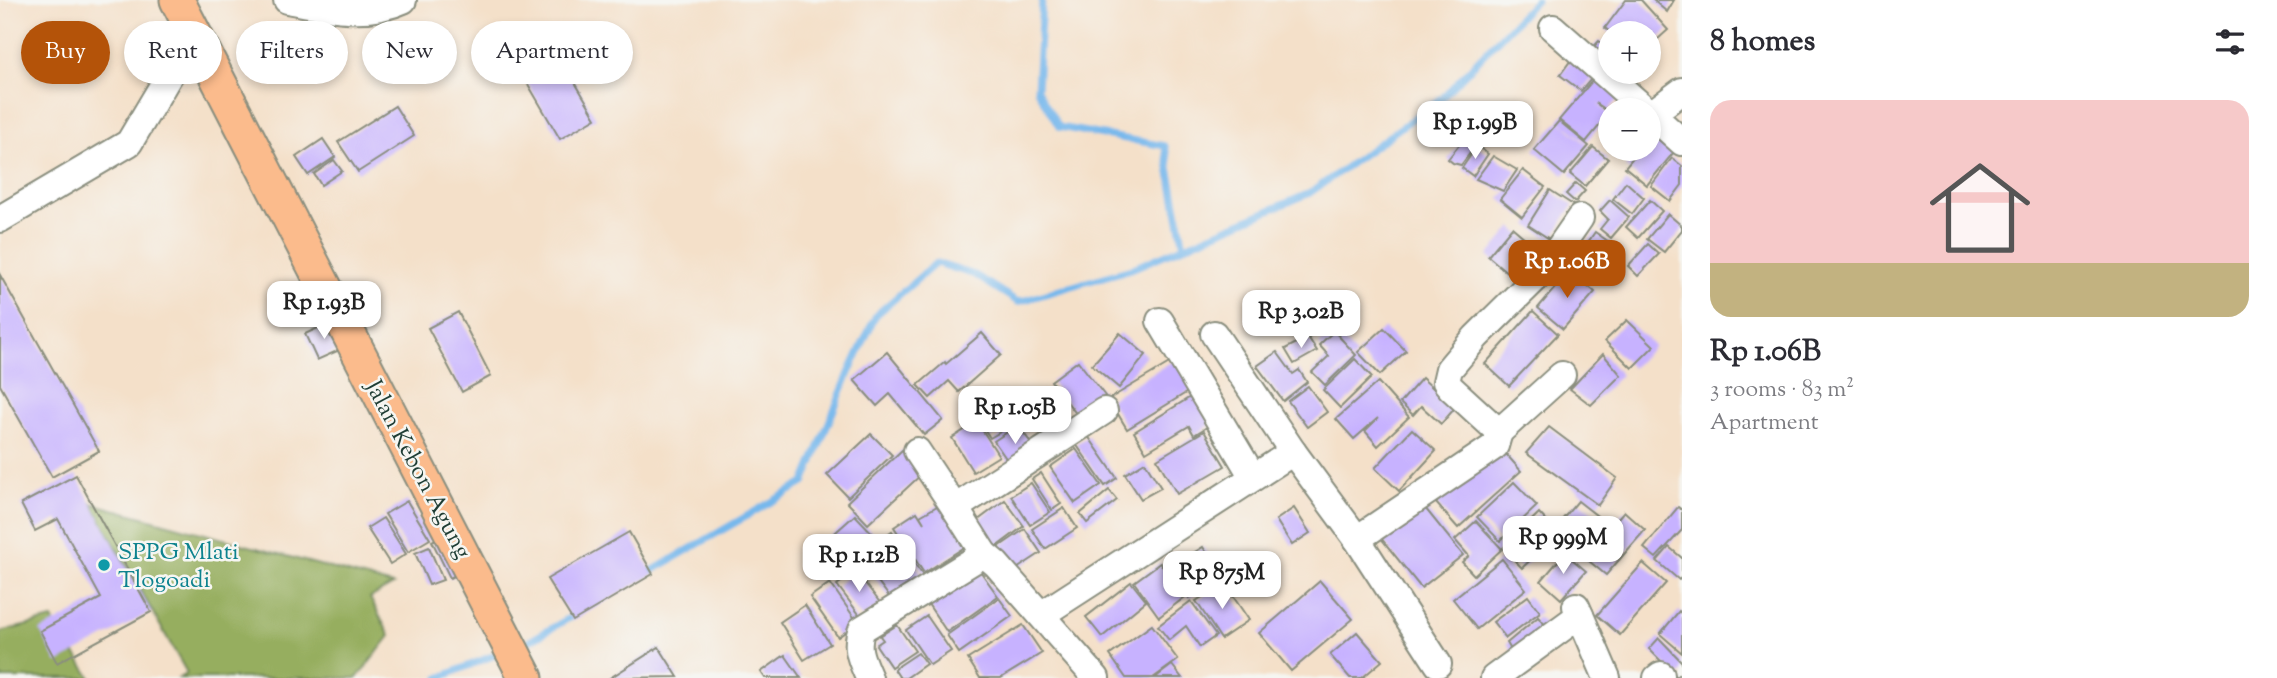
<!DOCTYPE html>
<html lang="en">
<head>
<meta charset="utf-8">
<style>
	body { margin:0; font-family:"Sorts Mill Goudy",serif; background:#f7f7f7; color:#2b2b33; height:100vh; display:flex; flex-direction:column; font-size:26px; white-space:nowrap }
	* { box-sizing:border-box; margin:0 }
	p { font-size:23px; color:#7c7c81 }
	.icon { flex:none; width:38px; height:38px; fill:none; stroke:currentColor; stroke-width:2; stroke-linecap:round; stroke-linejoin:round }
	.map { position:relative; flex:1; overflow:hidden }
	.details { display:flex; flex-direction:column; background:#fff; width:595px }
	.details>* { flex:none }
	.hud { position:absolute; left:21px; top:21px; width:665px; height:63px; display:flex; gap:14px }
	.fabs { position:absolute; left:1598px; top:21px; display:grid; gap:14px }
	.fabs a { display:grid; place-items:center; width:63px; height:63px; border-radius:50%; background:#fff; box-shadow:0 4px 10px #0003; font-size:35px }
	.price { position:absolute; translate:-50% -60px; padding:0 16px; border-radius:14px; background:#fff; color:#222; font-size:23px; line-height:46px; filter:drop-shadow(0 2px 4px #0008) }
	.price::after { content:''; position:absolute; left:50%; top:42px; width:21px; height:16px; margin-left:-10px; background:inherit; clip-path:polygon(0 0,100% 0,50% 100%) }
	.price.active { background:#b45309; color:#fff }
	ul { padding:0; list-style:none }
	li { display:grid; align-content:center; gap:14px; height:371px; padding:0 28px }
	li+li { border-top:2px solid #e1e1e2 }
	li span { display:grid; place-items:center; height:217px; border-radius:21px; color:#555 }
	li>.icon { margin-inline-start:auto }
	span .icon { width:126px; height:126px; fill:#fffc; stroke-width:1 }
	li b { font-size:30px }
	h2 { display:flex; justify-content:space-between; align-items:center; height:84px; padding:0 28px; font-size:30px }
	.chip { padding:0 24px; border-radius:32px; background:#fff; box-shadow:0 4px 10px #0003; font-size:24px; line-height:63px }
	.chip.active { background:#b45309; color:#fff }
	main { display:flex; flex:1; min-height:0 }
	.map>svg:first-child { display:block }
	.forest { fill:#96ae5f; stroke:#5a764a; stroke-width:2 }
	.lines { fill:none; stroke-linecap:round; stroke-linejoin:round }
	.stream { stroke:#77b8ec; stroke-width:7 }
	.building { fill:#c7b2ff }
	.minor-casing { stroke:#8a8e7e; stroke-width:30 }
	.major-casing { stroke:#8a8e7e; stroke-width:37 }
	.minor { stroke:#fff; stroke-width:26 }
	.major { stroke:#fbbb8c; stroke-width:33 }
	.culture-dot { fill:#0f9aa8; stroke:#f6f6f2; stroke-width:2.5 }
	.labels { text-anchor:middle; stroke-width:5; stroke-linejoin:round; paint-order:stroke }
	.street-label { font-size:24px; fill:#1f3d34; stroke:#f6f6f2 }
	.culture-label { font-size:24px; fill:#0d838f; stroke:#f6f6f2; text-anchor:start }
</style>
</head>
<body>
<main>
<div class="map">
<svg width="1682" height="678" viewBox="0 0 1682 678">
	<rect width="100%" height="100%" fill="#f6f6f2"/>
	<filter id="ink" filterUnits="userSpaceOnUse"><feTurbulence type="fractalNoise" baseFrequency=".0143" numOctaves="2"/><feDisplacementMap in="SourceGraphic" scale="14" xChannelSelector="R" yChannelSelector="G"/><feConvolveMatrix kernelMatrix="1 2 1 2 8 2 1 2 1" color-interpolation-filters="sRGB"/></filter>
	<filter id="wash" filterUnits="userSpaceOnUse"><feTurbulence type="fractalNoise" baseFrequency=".00686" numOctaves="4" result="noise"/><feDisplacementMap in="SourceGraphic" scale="28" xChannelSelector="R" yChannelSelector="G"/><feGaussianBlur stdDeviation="1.57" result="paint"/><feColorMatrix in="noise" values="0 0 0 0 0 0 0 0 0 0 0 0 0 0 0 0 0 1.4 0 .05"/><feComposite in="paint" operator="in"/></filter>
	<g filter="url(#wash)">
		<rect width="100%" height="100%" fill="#f4e0c9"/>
		<g class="forest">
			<path d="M91,503L393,585L370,598L390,636L357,678H179L187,673Z"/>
			<path d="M52,619L91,678H0V632Z"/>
		</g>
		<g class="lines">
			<g class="stream">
				<path d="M1042,0L1037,90L1059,127L1165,146L1184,247"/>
				<path d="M643,576L804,483L849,373L876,315L936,263L975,275L1018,302L1131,269L1310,193L1443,97L1536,0"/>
				<path d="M519,647L578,613"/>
				<path d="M439,678L497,654"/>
			</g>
		</g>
		<g id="blocks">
			<g class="building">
				<path d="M1626,0H1641L1668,30L1648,48V33H1611L1605,28Z"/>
				<path d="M1653,0H1674L1667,12Z"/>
				<path d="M544,30L596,118L560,139L508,50Z"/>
				<path d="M1599,41L1610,51V73L1588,53Z"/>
				<path d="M1576,53L1597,72L1581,91L1560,75Z"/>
				<path d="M1599,73L1623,92L1608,111L1596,103L1609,114L1586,142L1559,120Z"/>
				<path d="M395,106L414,136L358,172L338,142Z"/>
				<path d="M1559,121L1589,146L1564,175L1534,150Z"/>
				<path d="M1652,134L1674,152L1647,185L1625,167L1640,149H1648V138Z"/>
				<path d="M323,139L335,157L308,175L296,157Z"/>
				<path d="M1464,139L1476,145L1461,165L1453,163L1448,159Z"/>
				<path d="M1477,146L1488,154L1473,176L1462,168Z"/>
				<path d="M1593,147L1608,159L1585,186L1570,174Z"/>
				<path d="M1493,156L1517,170L1503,191L1476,179Z"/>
				<path d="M1672,158L1682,166V185L1670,201L1651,186Z"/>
				<path d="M334,160L342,171L321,185L314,174Z"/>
				<path d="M1523,170L1545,187L1522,217L1500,199Z"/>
				<path d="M1626,182L1644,198L1632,214L1613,199Z"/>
				<path d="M1576,183L1585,191L1575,202L1566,194Z"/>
				<path d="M1550,190L1573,205L1551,240L1528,225Z"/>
				<path d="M1610,200L1629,217L1611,238L1600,229L1608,219L1600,211Z"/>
				<path d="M1650,200L1662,211L1638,238L1626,227Z"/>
				<path d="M1668,214L1682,226V230L1664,252L1647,239Z"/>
				<path d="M1512,227L1540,251L1516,280L1488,256Z"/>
				<path d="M1595,232L1622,251L1601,283L1573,264Z"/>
				<path d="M1648,244L1659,254L1638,276L1628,266Z"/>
				<path d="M1570,270L1595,292L1563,329L1538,308Z"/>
				<path d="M0,275L99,451L52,477L0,385Z"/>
				<path d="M1533,311L1558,334L1509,386L1485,364Z"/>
				<path d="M458,312L491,376L462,392L428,328Z"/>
				<path d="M1627,320L1654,346L1632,368L1605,341Z"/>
				<path d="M331,322L344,348L317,360L305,334Z"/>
				<path d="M1384,328L1406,351L1380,375L1358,352Z"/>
				<path d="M1334,331L1356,355L1325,385L1312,372L1329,356L1319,345Z"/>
				<path d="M982,333L1001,355L959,392L949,381L930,398L918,385L945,362L946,364Z"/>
				<path d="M1120,333L1146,355L1119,388L1092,365Z"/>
				<path d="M1308,337L1317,351L1294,364L1285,349Z"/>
				<path d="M887,352L943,420L924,435L890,394L877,406L854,380Z"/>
				<path d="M1277,352L1293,374L1299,370L1307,382L1283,401L1257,366Z"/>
				<path d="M1603,354L1621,375L1591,405L1570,389Z"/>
				<path d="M1176,359L1194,388L1127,429L1109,399Z"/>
				<path d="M1355,359L1372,377L1340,408L1323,390Z"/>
				<path d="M1078,361L1105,396L1078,416L1051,381Z"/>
				<path d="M1422,378L1455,408L1441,424L1421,406L1413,415L1400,403Z"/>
				<path d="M1378,382L1409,417L1378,446L1365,431L1378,418L1354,439L1336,419Z"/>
				<path d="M1308,386L1327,412L1307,427L1288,401Z"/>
				<path d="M1047,391L1066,422L1048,432L1029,402Z"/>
				<path d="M1197,393L1215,422L1194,435L1189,426L1146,452L1134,432Z"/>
				<path d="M1009,405L1019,421L990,438L980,422Z"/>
				<path d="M977,422L999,456L973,472L952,438Z"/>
				<path d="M1018,425L1036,450L1012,467L994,441Z"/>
				<path d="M1549,427L1617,478L1598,505L1526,453Z"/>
				<path d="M1412,429L1436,451L1399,491L1375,468Z"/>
				<path d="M1204,431L1225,466L1177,494L1157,459Z"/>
				<path d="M871,434L892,455L848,497L827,475Z"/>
				<path d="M1088,436L1117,478L1105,486L1076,444Z"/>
				<path d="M1499,446L1521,471L1458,528L1436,503Z"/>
				<path d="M1076,449L1101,485L1075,503L1050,467Z"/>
				<path d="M902,450L923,473L868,524L847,502Z"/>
				<path d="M1145,462L1161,488L1141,499L1125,474Z"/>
				<path d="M1041,473L1061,504L1052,510L1032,479Z"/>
				<path d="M76,475L151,612L57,663L40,631L101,598L58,519L35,531L21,504Z"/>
				<path d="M1514,482L1537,506L1500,541L1477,517Z"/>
				<path d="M1031,483L1050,512L1030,525L1011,496Z"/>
				<path d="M1109,490L1117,500L1087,523L1080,514Z"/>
				<path d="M1005,500L1024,526L992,550L973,524Z"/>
				<path d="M407,501L430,539L408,552L385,514Z"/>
				<path d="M1578,501L1601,519L1578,547L1555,528Z"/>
				<path d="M944,502L971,543L924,573L894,527L917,512L924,523L920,516Z"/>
				<path d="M1421,503L1463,555L1421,588L1380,537Z"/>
				<path d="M1678,507L1682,510V530L1656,558L1644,548Z"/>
				<path d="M1064,508L1077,528L1045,549L1032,529Z"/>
				<path d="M1294,508L1310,533L1292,545L1276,520Z"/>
				<path d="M1624,511L1645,530L1606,575L1584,557Z"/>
				<path d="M1539,513L1558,534L1522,568L1503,548Z"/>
				<path d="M855,515L876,537L839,570L819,547Z"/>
				<path d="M383,518L406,554L390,564L367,528Z"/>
				<path d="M1476,521L1502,549L1474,575L1462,562L1469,556L1455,540Z"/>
				<path d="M1025,529L1041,553L1009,574L993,551Z"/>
				<path d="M892,531L926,580L894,603L873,575L876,573L862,552Z"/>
				<path d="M450,532L469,568L450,578L432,541Z"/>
				<path d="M629,532L653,574L573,621L547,579Z"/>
				<path d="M429,547L443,580L429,585L415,553Z"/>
				<path d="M1203,547L1222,577L1189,598L1170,568Z"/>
				<path d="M1669,547L1682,558V577L1679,580L1657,561Z"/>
				<path d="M1565,553L1586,571L1561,599L1541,581Z"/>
				<path d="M1502,559L1526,589L1477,629L1453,599Z"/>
				<path d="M1160,563L1185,597L1159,617L1134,582Z"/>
				<path d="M1643,563L1666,583L1620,635L1597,615Z"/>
				<path d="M978,568L998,596L947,632L928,604Z"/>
				<path d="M856,571L881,604L862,618L837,585Z"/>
				<path d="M1320,581L1353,619L1291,671L1259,633Z"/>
				<path d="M1131,582L1146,601L1102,637L1086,617Z"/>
				<path d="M830,583L858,623L838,637L810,597Z"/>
				<path d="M1224,583L1249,620L1221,639L1196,601Z"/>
				<path d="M1528,596L1540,612L1506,638L1493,622Z"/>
				<path d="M999,598L1012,616L959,653L947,635Z"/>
				<path d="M1191,601L1216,636L1200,647L1186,626L1169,640L1158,626Z"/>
				<path d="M805,605L830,644L804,660L780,622Z"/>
				<path d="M1679,611L1682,614V653L1660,634Z"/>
				<path d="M927,616L951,651L930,665L906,630Z"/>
				<path d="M1538,617L1547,627L1514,655L1507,643Z"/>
				<path d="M897,625L915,651L891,667L876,645L883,640L880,636Z"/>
				<path d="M1023,625L1042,653L1001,678H980L968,659Z"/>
				<path d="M1152,625L1178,660L1153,678H1126L1110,655Z"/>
				<path d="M1357,632L1382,661L1362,678H1350L1330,655Z"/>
				<path d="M1659,638L1682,662V672L1677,677L1649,649Z"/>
				<path d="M659,647L678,677L610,678Z"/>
				<path d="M918,653L926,664L906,678H900L894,669Z"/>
				<path d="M785,655L801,678H765L761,672Z"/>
				<path d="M1172,665L1182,678H1155Z"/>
			</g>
		</g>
	</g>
	<g filter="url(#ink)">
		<use href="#blocks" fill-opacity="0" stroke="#8a8e7e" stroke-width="2"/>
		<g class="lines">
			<g class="minor-casing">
				<g id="minor">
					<path d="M287,0C325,7 366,17 403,0"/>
					<path d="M1553,28L1646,110"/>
					<path d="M1682,91L1651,114L1682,142"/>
					<path d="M0,219L129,143L193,35"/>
					<path d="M1160,321L1253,477"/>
					<path d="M1214,334L1293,452L1357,539L1438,664"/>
					<path d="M1499,432L1562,375"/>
					<path d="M917,451L955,508"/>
					<path d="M1357,539L1495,446L1499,432L1451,388L1446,382L1449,369L1476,337L1544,270L1580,218"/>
					<path d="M984,554L955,508L1104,411"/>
					<path d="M1576,606L1607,678"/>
					<path d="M1041,615L1293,452"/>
					<path d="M869,678C862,661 854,648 862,629L984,554L996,564L1096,678"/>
					<path d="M1494,678L1580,615"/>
					<path d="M1657,678L1661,675"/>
				</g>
			</g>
			<g class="major-casing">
				<path id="major" d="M177,0L526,678"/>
			</g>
			<use href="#minor" class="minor"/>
			<use href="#major" class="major"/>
		</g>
	</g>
	<circle class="culture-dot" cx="104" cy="565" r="7"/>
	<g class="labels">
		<g class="street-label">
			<text transform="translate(419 469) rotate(62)" y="8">Jalan Kebon Agung</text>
		</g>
		<g class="culture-label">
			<text x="118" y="559">SPPG Mlati<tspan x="118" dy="28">Tlogoadi</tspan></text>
		</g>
	</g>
</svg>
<div class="fabs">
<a>+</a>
<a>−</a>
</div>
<b class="price" style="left:1475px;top:161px">Rp 1.99B</b>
<b class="price active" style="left:1567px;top:300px">Rp 1.06B</b>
<b class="price" style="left:324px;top:341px">Rp 1.93B</b>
<b class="price" style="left:1301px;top:350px">Rp 3.02B</b>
<b class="price" style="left:1015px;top:446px">Rp 1.05B</b>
<b class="price" style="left:1563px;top:576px">Rp 999M</b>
<b class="price" style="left:859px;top:594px">Rp 1.12B</b>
<b class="price" style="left:1222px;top:611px">Rp 875M</b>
<div class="hud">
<a class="chip active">Buy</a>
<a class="chip">Rent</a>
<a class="chip">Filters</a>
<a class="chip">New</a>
<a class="chip">Apartment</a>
</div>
</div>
<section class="details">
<h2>8 homes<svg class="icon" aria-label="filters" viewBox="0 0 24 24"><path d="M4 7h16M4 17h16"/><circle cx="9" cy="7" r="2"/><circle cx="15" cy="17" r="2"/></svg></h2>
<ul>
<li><span style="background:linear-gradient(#f6c9c9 75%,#c2b280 0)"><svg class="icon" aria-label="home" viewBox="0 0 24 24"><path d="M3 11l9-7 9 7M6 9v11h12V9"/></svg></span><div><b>Rp 1.06B</b><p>3 rooms · 83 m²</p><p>Apartment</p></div></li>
</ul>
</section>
</main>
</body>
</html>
